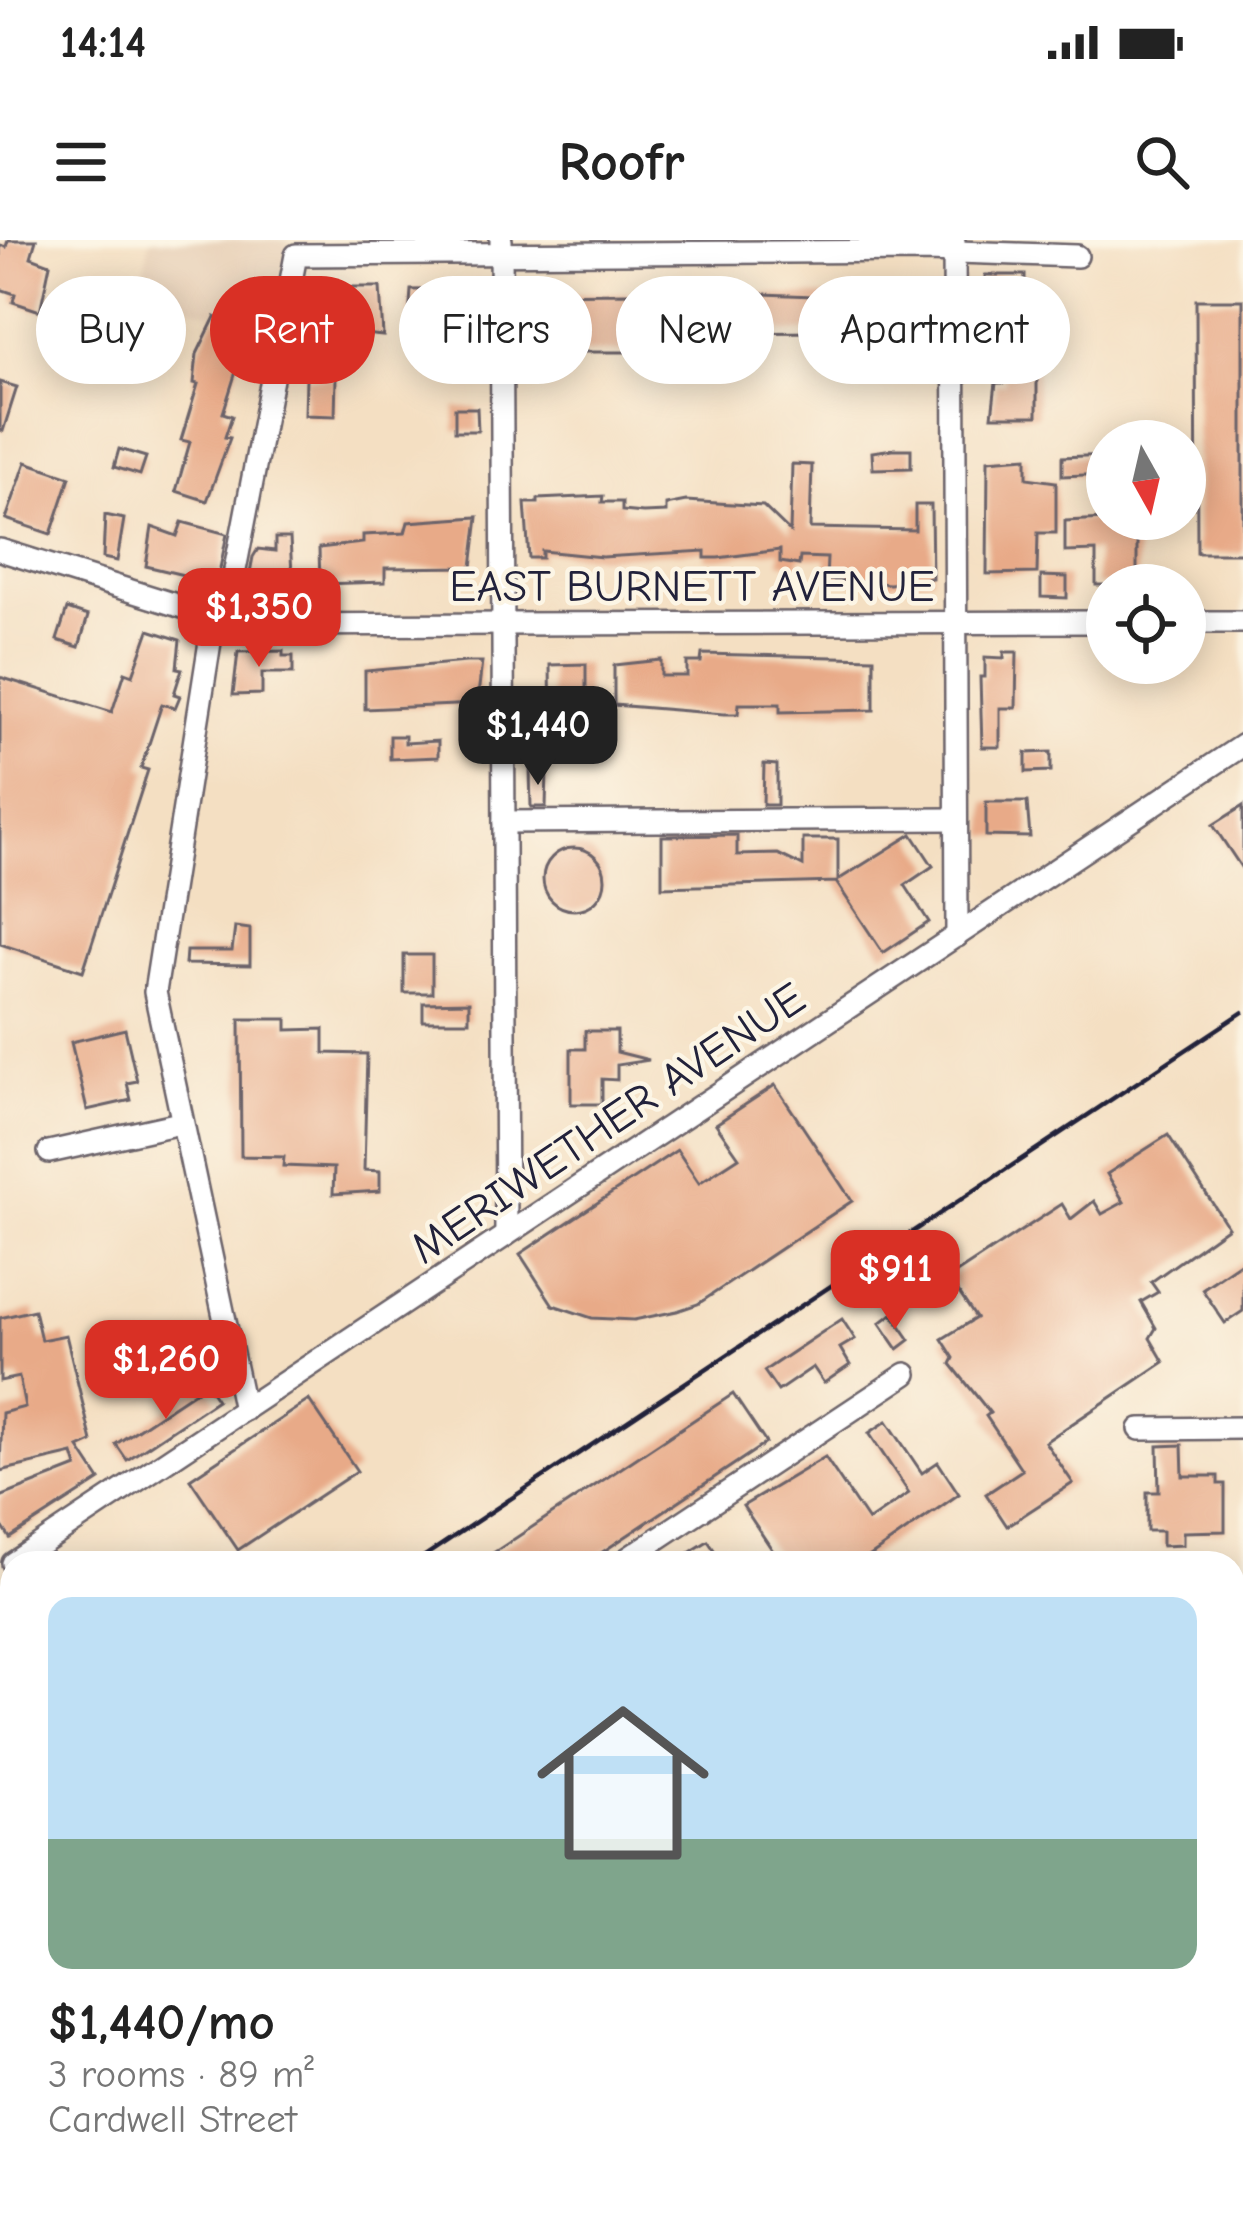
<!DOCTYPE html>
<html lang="en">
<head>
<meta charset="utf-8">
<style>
	body { margin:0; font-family:"Comic Neue",sans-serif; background:#f6f6f6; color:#222; height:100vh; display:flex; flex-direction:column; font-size:45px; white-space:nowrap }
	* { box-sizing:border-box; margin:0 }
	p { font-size:39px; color:#767676 }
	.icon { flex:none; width:66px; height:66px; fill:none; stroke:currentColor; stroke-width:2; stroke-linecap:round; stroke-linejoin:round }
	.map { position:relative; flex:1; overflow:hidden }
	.details { position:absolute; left:0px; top:1311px; width:1245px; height:663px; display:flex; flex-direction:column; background:#fff; border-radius:36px 36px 0 0; box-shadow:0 6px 30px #0003 }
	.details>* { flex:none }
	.guide { position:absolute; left:36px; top:36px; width:1173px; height:108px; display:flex; gap:24px }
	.needle { width:78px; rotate:172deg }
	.fabs { position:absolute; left:1086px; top:180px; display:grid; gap:24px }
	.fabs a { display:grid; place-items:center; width:120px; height:120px; border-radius:50%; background:#fff; box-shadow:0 6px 30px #0003; font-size:60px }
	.price { position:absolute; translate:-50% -102px; padding:0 27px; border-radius:24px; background:#d93025; color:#fff; font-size:39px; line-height:78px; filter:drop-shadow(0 3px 6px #0008) }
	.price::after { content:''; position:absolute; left:50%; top:72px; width:36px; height:27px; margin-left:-18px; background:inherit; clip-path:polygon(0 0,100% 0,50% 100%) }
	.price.selected { background:#222; color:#fff }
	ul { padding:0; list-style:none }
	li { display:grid; align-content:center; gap:24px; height:636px; padding:0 48px }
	li span { display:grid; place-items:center; height:372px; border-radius:24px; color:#555 }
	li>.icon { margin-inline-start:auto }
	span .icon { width:216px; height:216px; fill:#fffc; stroke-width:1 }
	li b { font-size:51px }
	.chip { padding:0 42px; border-radius:54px; background:#fff; box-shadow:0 6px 30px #0003; font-size:42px; line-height:108px }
	.chip.selected { background:#d93025; color:#fff }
	.status { display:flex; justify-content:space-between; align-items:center; height:84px; padding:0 60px; background:#fff; direction:ltr }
	.status svg { height:33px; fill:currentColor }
	header { display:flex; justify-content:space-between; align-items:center; height:156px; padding:0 48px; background:#fff; font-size:54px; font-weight:600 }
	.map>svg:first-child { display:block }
	.built { fill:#e7cfb6 }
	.building { fill:#e8aa88 }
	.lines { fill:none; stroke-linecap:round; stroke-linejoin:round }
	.minor-casing { stroke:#6c646a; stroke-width:26 }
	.major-casing { stroke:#6c646a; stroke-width:32 }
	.minor { stroke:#fff; stroke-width:21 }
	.major { stroke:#f4c16a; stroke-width:27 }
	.rail { stroke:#22223b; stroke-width:4.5 }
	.labels { text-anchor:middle; stroke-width:9; stroke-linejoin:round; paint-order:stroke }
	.street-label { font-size:45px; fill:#22223b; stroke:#fcf5e5 }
</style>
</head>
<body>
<div class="status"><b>14:14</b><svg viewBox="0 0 49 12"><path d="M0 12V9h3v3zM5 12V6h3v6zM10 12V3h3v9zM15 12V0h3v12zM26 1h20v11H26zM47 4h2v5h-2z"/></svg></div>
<header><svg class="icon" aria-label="menu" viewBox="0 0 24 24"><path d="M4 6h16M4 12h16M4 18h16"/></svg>Roofr<svg class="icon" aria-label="search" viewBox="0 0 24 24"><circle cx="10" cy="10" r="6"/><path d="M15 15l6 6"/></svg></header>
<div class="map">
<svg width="1243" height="1973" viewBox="0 0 1243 1973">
	<rect width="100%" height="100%" fill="#fcf5e5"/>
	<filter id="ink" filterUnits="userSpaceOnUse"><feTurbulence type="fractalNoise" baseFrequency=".00833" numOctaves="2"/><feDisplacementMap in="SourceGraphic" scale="24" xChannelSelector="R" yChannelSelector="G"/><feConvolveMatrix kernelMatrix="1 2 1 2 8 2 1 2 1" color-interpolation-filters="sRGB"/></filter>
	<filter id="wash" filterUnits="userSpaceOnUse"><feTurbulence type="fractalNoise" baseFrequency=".004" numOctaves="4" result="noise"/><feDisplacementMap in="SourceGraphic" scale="48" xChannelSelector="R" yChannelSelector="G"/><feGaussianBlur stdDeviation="2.7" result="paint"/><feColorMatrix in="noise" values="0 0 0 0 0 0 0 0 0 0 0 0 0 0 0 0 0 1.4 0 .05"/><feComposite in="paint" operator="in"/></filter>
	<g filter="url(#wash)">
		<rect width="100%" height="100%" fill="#f4dfc2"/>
		<path class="built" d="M150,0H289L272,92L140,51Z"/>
		<g id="blocks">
			<g class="building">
				<path d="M8,0H36L31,17L50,24L40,71L13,62L15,54L0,49V5L6,7Z"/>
				<path d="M985,35H1025V64L1037,63V176H992L996,143H1004L1003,117H986V104H1001V48H985Z"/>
				<path d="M338,47H380L383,96L345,92V86L297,88L305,50L338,57Z"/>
				<path d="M472,49L477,102L408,93L411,50Z"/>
				<path d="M654,52L689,54L688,133H671V105L629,104V112H562L524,122L531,54L628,53V87L655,88Z"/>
				<path d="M736,53L867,58L891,65V90L853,92V120L838,119L839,110L817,111V92L736,93Z"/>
				<path d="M1196,60H1243V313H1197Z"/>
				<path d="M215,77L249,90L223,173L232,176L225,197L230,198L207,261L176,251L190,202L181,200L198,144L194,143L197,114Z"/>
				<path d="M306,138H336L335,176L305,175Z"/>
				<path d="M0,142L17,147L3,191L0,190Z"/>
				<path d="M455,168H477L478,191H455Z"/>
				<path d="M119,209L146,217L140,235L114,227Z"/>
				<path d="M893,209H911V228L873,229L872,212Z"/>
				<path d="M1107,215V234L1062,236V217Z"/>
				<path d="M1027,217V238L1056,242V293H1038L1037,333L987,334L988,220Z"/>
				<path d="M26,222L70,237L51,294L6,279Z"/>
				<path d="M792,224L812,225L810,288L915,290V265H931L932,338L890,344L826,340L827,318L800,317L799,325L780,322V310L718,318H705V311L602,317L542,311V318H529L525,263H538V259L603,256L602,262H622V271L643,273L666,272V265L686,261L763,266L790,292Z"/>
				<path d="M105,275L124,279L117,321L103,318Z"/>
				<path d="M478,277L472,327L385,328V342L320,344L319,308L363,303V295L405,293L408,282Z"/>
				<path d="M1107,279H1137V345H1096V311L1065,312V281Z"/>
				<path d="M182,282L227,294L217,343L146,326L152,287L177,296Z"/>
				<path d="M275,298H290L293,352L248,343L253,317L258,309L275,311Z"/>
				<path d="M1041,336L1067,337V358L1041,357Z"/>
				<path d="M67,369L88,376L79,407L57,400Z"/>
				<path d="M149,390L180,400L177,428L182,429L174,454L180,456L175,468L162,464L141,528L148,530L83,731L0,704V437L112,472L125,432L133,435Z"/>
				<path d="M283,411V416H293V433H262V454L233,455L238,412Z"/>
				<path d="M1004,412H1017L1016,468H1000V507H982L980,437H985V417L1004,418Z"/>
				<path d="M702,414L874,418V470L780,472V464H739L738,474H724L614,465V425L661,420V436H687V422H701Z"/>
				<path d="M466,422H482L477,464L365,469V431Z"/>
				<path d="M586,424V484L551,491L550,425Z"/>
				<path d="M390,496H405V503L438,501V517L390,519Z"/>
				<path d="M1051,512V531L1026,532V513Z"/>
				<path d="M764,524L777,525V565H763Z"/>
				<path d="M530,529H547L546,567H531Z"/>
				<path d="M986,562H1027L1030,597L986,596Z"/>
				<path d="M1243,566V630L1213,585Z"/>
				<path d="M912,594L933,626L905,645L929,682L883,713L836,642L662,647V596L737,595V615L778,614L803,626V599H838V640Z"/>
				<circle cx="574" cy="639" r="31"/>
				<path d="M235,687L250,689V725L185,724L186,711H232Z"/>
				<rect x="404" y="715" width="28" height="38"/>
				<path d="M469,762V781H423V763Z"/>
				<path d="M240,779H287V790L324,789V813L367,814L364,930L380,931V951L333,954L334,928L283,926L284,917L241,916Z"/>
				<path d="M125,789L137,841L127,843L131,860L87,870L71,802Z"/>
				<path d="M585,791H617V812L649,820L617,825V840L602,839V864H571V809H585Z"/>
				<path d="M775,845L852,961L698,1064L677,1071L634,1080L592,1078L553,1065L520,1014L677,910L699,943L739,917L716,884Z"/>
				<path d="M1168,895L1228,987L1151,1042L1158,1052L1141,1062L1156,1088L1150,1098L1164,1122L1045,1202L1073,1243L1007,1286L986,1254L1022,1230L986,1176L990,1173L951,1124L954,1118L942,1099L976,1078L949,1038L1062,964L1071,979L1094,961L1102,974L1124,962L1107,934Z"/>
				<path d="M1243,1021V1071L1225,1083L1202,1049Z"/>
				<path d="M34,1070L41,1100L66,1095L92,1202L79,1208L100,1240L10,1298L0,1283V1257L77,1227L73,1214L0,1231L2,1173L25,1167L19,1137L0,1141V1078Z"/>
				<path d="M892,1074L910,1100L898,1109L880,1083Z"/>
				<path d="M842,1079L855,1099L840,1108L850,1125L824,1143L813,1127L778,1151L764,1131Z"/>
				<path d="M206,1144L217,1160L127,1220L116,1204Z"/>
				<path d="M733,1154L766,1203L586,1323H478Z"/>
				<path d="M309,1160L357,1231L238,1310L190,1239Z"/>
				<path d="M887,1181L922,1233L938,1222L959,1254L860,1323H781L743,1266L825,1217L868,1281L909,1253L869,1193Z"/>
				<path d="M1182,1205L1183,1236H1218V1244H1225V1291L1183,1292V1305L1162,1306V1291H1147V1252H1159L1158,1206Z"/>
				<path d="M708,1301L723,1323H675L695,1309Z"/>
			</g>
		</g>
	</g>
	<g filter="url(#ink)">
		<use href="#blocks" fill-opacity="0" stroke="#6c646a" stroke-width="3"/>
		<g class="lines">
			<g class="minor-casing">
				<g id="minor">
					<path d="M501,0L506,995"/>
					<path d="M954,1L957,696"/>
					<path d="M0,310L240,385L1107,382"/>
					<path d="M1185,382H1243"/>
					<path d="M504,582L956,579"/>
					<path d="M49,912L180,883"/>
					<path d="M244,1170L155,752L210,402L229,361L296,15L927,11L1077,16"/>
					<path d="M1140,1189L1243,1188"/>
					<path d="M13,1323L1243,505"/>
					<path d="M621,1323L906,1134"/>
					<path d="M1233,1469L1243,1468"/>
					<path d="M0,1565L12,1560"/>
					<path d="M1233,1763H1243"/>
					<path d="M210,1962V1973"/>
					<path d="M512,1962V1973"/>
					<path d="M963,1962V1973"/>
				</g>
			</g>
			<g class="major-casing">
				<g id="major">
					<path d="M0,1444L12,1494"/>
					<path d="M0,1955L12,1956"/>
					<path d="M63,1962V1973"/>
				</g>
			</g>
			<use href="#minor" class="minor"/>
			<use href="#major" class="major"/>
			<g class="rail">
				<path d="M414,1323L1243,772"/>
				<path d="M0,1601L12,1593"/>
			</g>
		</g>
	</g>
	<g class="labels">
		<g class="street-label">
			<text x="692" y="361">EAST BURNETT AVENUE</text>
			<text transform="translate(607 882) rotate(-34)" y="16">MERIWETHER AVENUE</text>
		</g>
	</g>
</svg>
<div class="fabs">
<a><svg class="needle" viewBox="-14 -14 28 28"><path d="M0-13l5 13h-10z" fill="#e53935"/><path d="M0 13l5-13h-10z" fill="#767676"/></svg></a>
<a><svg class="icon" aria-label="locate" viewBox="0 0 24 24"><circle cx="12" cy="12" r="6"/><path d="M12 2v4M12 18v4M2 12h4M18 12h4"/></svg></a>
</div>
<b class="price" style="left:259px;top:430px">$1,350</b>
<b class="price selected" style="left:538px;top:548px">$1,440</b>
<b class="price" style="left:895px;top:1092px">$911</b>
<b class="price" style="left:166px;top:1182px">$1,260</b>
<div class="guide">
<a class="chip">Buy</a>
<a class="chip selected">Rent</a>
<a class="chip">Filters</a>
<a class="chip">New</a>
<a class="chip">Apartment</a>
</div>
<section class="details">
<ul>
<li><span style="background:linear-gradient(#bfe0f5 65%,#7fa58c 0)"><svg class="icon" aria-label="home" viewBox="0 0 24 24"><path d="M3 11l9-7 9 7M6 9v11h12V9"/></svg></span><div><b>$1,440/mo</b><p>3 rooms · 89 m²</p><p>Cardwell Street</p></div></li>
</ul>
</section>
</div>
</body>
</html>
